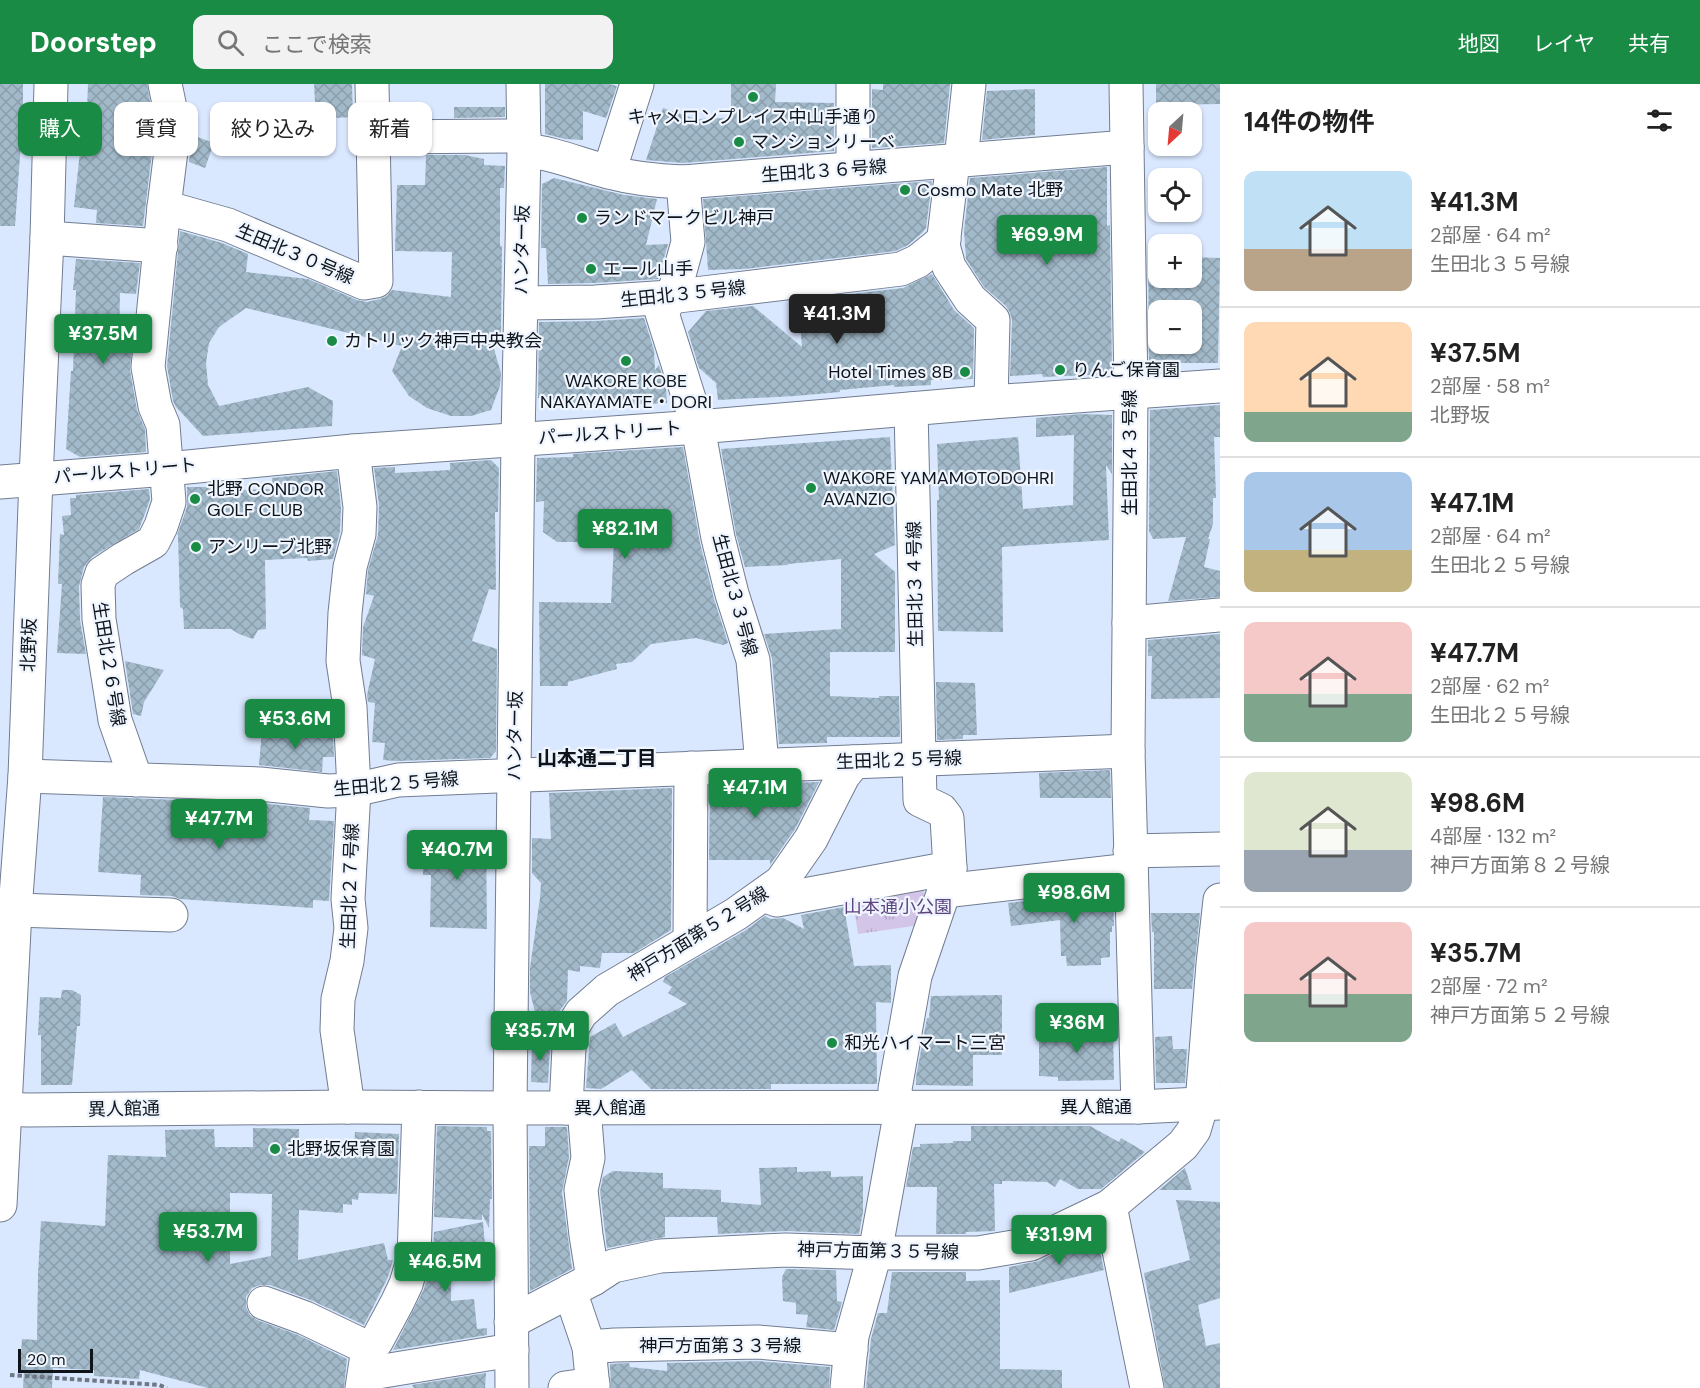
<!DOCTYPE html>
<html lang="ja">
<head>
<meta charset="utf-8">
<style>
	body { margin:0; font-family:"DM Sans","Noto Sans JP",sans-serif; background:#f2f2f2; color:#222; height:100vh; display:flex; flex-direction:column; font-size:22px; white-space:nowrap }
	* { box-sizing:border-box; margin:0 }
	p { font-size:20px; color:#767676 }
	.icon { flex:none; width:33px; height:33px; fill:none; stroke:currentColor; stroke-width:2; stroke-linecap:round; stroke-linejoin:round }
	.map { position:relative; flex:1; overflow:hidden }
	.drawer { display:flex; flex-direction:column; background:#fff; width:480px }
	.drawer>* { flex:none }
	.banner { position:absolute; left:18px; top:18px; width:570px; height:54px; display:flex; gap:12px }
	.needle { width:39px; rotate:206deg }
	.controls { position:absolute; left:1148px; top:18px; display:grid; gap:12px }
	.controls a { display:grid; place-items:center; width:54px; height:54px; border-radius:12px; background:#fff; box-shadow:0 2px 4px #0004; font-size:30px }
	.scale { position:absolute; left:18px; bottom:15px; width:75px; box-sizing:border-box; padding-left:6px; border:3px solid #0f141b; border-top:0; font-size:16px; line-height:21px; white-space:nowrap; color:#0f141b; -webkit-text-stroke:4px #eff5fe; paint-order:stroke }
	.price { position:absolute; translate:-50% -51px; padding:0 14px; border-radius:6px; background:#198b44; color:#fff; font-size:20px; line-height:39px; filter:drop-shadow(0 2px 3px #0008) }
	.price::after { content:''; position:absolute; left:50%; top:36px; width:18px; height:14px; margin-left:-9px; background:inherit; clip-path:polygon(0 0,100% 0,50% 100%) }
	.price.selected { background:#222; color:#fff }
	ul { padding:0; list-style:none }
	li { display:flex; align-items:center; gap:18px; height:150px; padding:0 24px }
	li+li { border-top:2px solid #e0e0e0 }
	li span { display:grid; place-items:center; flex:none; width:168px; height:120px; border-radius:12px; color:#555 }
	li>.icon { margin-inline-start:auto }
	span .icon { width:72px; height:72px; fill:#fffc; stroke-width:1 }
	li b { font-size:26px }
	h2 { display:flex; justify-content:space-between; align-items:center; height:72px; padding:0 24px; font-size:26px }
	.chip { padding:0 21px; border-radius:12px; background:#fff; box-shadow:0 2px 4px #0004; font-size:21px; line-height:54px }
	.chip.selected { background:#198b44; color:#fff }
	header { display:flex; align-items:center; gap:36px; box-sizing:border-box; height:84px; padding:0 30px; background:#198b44; color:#fff }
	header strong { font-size:28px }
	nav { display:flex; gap:33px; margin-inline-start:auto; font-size:21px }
	.search { width:420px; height:54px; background:#f2f2f2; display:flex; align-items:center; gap:15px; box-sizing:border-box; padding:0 21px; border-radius:12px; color:#767676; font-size:22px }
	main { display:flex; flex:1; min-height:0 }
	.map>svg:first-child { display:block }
	.park { fill:url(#park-tufts) }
	.building { fill:url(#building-cross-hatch); fill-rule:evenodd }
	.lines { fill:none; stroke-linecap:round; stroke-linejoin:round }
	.minor-casing { stroke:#717d91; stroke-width:35 }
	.path { stroke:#6e7785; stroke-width:4; stroke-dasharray:4.5 3; stroke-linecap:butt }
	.minor { stroke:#fff; stroke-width:33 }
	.poi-dot { fill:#198b44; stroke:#eff5fe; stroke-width:2 }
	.labels { text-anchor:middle; stroke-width:4.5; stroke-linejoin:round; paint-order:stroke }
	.poi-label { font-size:18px; fill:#0f141b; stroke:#eff5fe; text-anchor:start }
	.street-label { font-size:18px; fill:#0f141b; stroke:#eff5fe }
	.park-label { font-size:18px; fill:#5e447e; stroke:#eff5fe }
	.neighbourhood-label { font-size:20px; font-weight:bold; fill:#0f141b; stroke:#eff5fe }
</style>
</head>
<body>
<header>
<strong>Doorstep</strong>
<div class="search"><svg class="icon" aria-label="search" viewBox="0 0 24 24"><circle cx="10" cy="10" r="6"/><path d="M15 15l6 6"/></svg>ここで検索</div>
<nav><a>地図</a><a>レイヤ</a><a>共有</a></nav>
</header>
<main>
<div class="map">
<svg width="1220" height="1304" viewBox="0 0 1220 1304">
	<defs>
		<pattern id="park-tufts" width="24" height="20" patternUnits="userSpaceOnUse" patternTransform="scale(1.5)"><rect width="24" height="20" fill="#d3c5e8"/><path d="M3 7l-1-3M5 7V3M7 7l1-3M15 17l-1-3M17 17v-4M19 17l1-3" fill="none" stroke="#b4a8c6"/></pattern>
		<pattern id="building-cross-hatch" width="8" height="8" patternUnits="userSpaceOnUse" patternTransform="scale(1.5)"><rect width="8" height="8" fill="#a2b9c9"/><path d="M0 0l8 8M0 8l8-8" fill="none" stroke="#8a9eac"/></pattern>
	</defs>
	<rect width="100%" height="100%" fill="#dae8ff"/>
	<path class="park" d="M923,799L927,840L858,850L853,818Z"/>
	<g class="building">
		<path d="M0,0H23V30L15,142H0Z"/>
		<path d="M88,0H147L155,44L143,142L96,139L97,126L74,123L82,49L86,50Z"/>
		<path d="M314,0H352L353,33L316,35Z"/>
		<path d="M545,0H609L617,2L606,34L583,27V56L565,55L545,50Z"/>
		<path d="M731,0H776L775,18L834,19V67L683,79L646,76L663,24L696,35L731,34Z"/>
		<path d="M883,0H950L944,59L872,64V5L883,6Z"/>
		<path d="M1156,0H1220V20L1156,21Z"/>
		<path d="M1035,5V51L982,56L987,7Z"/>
		<path d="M454,23H505V33L454,34Z"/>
		<path d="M192,51L214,59L205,84L189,78Z"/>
		<path d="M426,71H465L484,75V81L505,82L504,104H500V162H502L501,249L489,248L501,289L500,302L491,326L471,332H451L427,324L409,312L392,287L402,262L246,224L219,243L209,259L206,279L208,301L219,322L308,303L333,317L332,342L203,352L176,323L173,317L167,282L180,147L222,159L248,170L246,188L308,195L357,216L367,218L380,215L387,212L392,206L451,213L452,168L395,167L397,101H425Z"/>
		<path d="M1107,83V142L1110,141L1112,290L1043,293L1042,290L1010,292L1012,236L1010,229L1006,222L984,203L966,175L964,147L970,94Z"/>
		<path d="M554,94L624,111L657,115L646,161L668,160L658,195L594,199L548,200L546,164H541L542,100Z"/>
		<path d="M932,97L926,144L922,149L908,161L896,167L744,185L708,186L703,115Z"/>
		<path d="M1148,170L1158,171V194H1191V173L1220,174L1218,279H1149ZM1158,226H1191V260H1158Z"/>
		<path d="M76,175L140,179L136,210L120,209L119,258H132L130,286L137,326L145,345L146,368L80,373L66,365L71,287H73L76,206H73Z"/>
		<path d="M932,190L954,226L974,244L973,295L931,296V301L894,303V301L840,306V308L795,312L718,316L716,299L699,284L688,248L706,227L753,222L802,263L798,216L903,204Z"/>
		<path d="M644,234L654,266L655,286L659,281L666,304L667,319L579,323V319L549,320L548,314H538L539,238L596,237Z"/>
		<path d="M1220,321V353H1214L1216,414H1213V440L1208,455H1210L1204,483L1220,487V513L1168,517L1186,453L1153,455L1149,447L1150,326Z"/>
		<path d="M1081,330L1112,331V390L1106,381L1109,456L1002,463L1003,548L938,547L937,416H939L937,360L1018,353L1023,425L1073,421L1074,351L1036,353V334Z"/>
		<path d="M890,353L895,461L874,470L895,488V568H830V612L879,614V612H899L900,653H827V659L779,660L772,574L764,550L841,545V475L788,480V481L745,483L736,450L721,365Z"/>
		<path d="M683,363L700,459L714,515L728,559L723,561L696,554L651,560L632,578L616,580L617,585L568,598V602H540L539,518L611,519L614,458H557L543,448L544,417L536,418L537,374L573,373V370Z"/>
		<path d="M491,376L499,384L498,428H495L496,506L489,505L472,557L497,565L496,667L490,674L396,677L383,676L385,659L372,658L375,619L368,618L367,611L375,575L362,571L363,543L374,512L366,510L368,486L378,451L379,421L374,384L395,383V389L450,386V379Z"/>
		<path d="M337,387L341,424L340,447L333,475L308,477L307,474L265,476L266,545L258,546L253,555L239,550L231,545H184L183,525L180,523L178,451H177L187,423V403H212V407L272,405V394Z"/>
		<path d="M149,405L150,416L139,445L92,473L84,483L79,502L80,536L86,570L57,569L62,500H58L60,450L64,451L62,432L71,431L70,414H76V411Z"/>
		<path d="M1220,550V614L1151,615L1152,572H1148V556Z"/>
		<path d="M125,577L164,586L144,618L141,632L133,630Z"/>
		<path d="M936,598L975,599L977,651H963V655L937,656Z"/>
		<path d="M262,646L333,652L334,673H323L322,688L259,681Z"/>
		<path d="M1110,686L1111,714H1040L1039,689Z"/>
		<path d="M819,698L795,745L770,781V776H709L710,702Z"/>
		<path d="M672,704L671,846L634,869H602L600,884L580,882V888L568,886L567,917L560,926L555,936L538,940L530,908V884L540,814L541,799L532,789V754L551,755L549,709Z"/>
		<path d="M103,713L259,719L310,724L309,736L334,737L329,817L313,816V824L180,815L172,812L140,811L141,791L98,788Z"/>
		<path d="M424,753H486L487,845L430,843L431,791H423Z"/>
		<path d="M1113,807L1114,842H1112V848H1110V873L1101,874V881L1067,882L1066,872H1061L1060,836L1011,842L1008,819Z"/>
		<path d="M844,823L854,882L891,881V919L876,918L877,1000H771V1005H651L632,986L601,1005L586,1004L590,953L615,939L623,953L687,920L668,909L672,903L663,898L665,893L746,846L765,832L771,835L783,834L804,845L801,831Z"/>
		<path d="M1151,829H1200L1192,905H1154V848H1152Z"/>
		<path d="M62,906H72L81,911L80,942H77L72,1001H41V951H38L40,913L61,914Z"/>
		<path d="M1002,911V971H973V1002L916,1001V993L927,934H929L931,912Z"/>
		<path d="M1113,943L1114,996L1058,997V993L1039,992V945Z"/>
		<path d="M1172,952L1173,965H1187L1185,999H1156L1155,953Z"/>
		<path d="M532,955L547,960L550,963L548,999L531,998Z"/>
		<path d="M437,1042L487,1043V1047H491L492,1115H490L489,1144L482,1130V1136L434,1133Z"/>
		<path d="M971,1042H1090L1119,1058L1121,1054L1145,1068L1101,1105H1078L1060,1095L1055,1103L1047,1098L1002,1097V1100H994L995,1147L966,1148V1150H936L937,1103H906L913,1063H920V1060L953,1059V1057H971Z"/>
		<path d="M545,1043H567L569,1073L562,1108L572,1185L530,1207L529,1062H545Z"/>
		<path d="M253,1044L299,1045V1059L354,1062L355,1048L399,1050L397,1110L359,1109L358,1116L352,1115V1121L343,1120V1129L299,1126L298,1176L384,1159L388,1176H393L388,1193L364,1241L313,1217L270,1201H261L252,1204L246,1213V1223L250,1231L257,1236L298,1251L347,1275L344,1304H208L140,1286L139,1295L94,1292V1286L53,1284L52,1304H23L24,1287L20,1286L22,1255L37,1256L38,1190L41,1137L105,1142L108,1071L166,1073L165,1046L214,1045L215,1063H253ZM230,1109L272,1110L271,1172L230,1180Z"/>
		<path d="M797,1083V1088L831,1087V1093L863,1092V1128L859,1150L787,1147L718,1150L717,1133H665V1153L607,1164L600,1107L603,1093L613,1087L663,1089V1104L721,1106V1118L761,1121L759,1084Z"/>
		<path d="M1185,1084L1192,1106H1159Z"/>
		<path d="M1176,1116L1220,1118V1214L1198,1221L1206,1262L1220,1259V1304H1165L1144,1189L1190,1176Z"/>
		<path d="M483,1138L486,1172L451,1171V1217L474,1215L477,1245L487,1244V1251L393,1266L424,1205L432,1178L434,1148Z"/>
		<path d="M1096,1149L1104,1186L1009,1209V1183L1039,1177Z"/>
		<path d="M786,1185L836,1186L837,1217L842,1218L834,1246L806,1243L808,1231L796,1230V1219L783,1217L782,1193Z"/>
		<path d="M892,1188H966V1197L1000,1196V1285L1062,1286V1304H866L871,1255L878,1229H887Z"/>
		<path d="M757,1277L830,1283L829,1304H611L610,1280L629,1279L630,1283L667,1287V1279Z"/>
		<path d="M486,1289L485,1304H414L412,1301Z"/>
	</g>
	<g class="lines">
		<g class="minor-casing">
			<g id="minor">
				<path d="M1126,0L1131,308L1128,667L1138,1023"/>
				<path d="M373,53L524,52"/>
				<path d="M524,66C554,69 581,81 609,88C635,95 656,97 683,98L1127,63"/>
				<path d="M961,76L969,0"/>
				<path d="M953,77L943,161L949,183L970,215L993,236L991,318"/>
				<path d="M853,84V0"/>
				<path d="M609,88L637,0"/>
				<path d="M683,98L688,158L676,202L662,229L698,343L718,454L732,510L753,576L762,681"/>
				<path d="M164,123L228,141L364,199L376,197L372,0"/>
				<path d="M47,154L161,162"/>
				<path d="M521,219L595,218L670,213L901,185L918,177L944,156"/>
				<path d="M0,398L167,385L353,367L698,343L991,318L1220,302"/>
				<path d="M1129,539L1220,531"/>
				<path d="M25,692L260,700L328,707L354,706L398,696L1128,667"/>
				<path d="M136,696L115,636L99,535L98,501L102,489L123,475L153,458L161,442L169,418L163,341L155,322L148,283L164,123L174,43L165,0"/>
				<path d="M1130,767L1220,765"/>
				<path d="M944,807L1131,786"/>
				<path d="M764,811L777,816L950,784"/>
				<path d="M15,826L171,831"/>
				<path d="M690,856L691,684"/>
				<path d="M348,1023L337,946L338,915L347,877L351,844L348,815L354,706L350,623L343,577L345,529L350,483L359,450L360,423L353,367"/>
				<path d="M566,1024L569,963L572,944L581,929L607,906L736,830L781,798L811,755L843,692L854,678"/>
				<path d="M584,1024L588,1074L581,1106L586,1151L593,1195"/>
				<path d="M0,1025L28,1026L348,1023L510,1024L1138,1023L1220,1019"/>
				<path d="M0,1121L15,826L25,692L36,394L47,154L51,0"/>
				<path d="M1110,1122L1147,1304"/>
				<path d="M570,1207L589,1263L593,1304"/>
				<path d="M264,1219L305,1234L368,1264"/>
				<path d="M511,1238L593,1195L613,1182L660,1172L786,1166L875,1169H978L1031,1160L1110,1122L1183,1061L1194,1046L1202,1019L1213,880L1220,816"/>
				<path d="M589,1263L615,1261L758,1258L851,1266"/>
				<path d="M365,1290L512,1266"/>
				<path d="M362,1304L368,1264L376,1258L397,1219L406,1200L414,1173L419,1023"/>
				<path d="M512,1304L510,1024L518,355L524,66L523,0"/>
				<path d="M565,1304L593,1300"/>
				<path d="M847,1304L852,1252L875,1169L899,1037L895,1005L915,892L944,807L950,784L947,734L941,726L920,716L911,325"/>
			</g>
		</g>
		<path class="path" d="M10,1291L159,1301L167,1304"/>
		<use href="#minor" class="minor"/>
	</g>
	<g class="poi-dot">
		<circle cx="753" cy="13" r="6"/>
		<circle cx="739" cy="58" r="6"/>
		<circle cx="905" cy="106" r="6"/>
		<circle cx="582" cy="134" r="6"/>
		<circle cx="591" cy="185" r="6"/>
		<circle cx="332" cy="257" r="6"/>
		<circle cx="626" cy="277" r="6"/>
		<circle cx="1060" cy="286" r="6"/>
		<circle cx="965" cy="288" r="6"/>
		<circle cx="811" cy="404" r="6"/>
		<circle cx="195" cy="415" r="6"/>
		<circle cx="196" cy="463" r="6"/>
		<circle cx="832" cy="959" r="6"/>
		<circle cx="275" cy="1065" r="6"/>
	</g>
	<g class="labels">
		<g class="poi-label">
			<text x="753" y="39" text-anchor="middle">キャメロンプレイス中山手通り</text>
			<text x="751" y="64">マンションリーベ</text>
			<text x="917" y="112">Cosmo Mate 北野</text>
			<text x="594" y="140">ランドマークビル神戸</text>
			<text x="603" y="191">エール山手</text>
			<text x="344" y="263">カトリック神戸中央教会</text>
			<text x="1072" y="292">りんご保育園</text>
			<text x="953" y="294" text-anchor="end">Hotel Times 8B</text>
			<text x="626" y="303" text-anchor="middle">WAKORE KOBE<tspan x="626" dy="21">NAKAYAMATE・DORI</tspan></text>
			<text x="823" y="400">WAKORE YAMAMOTODOHRI<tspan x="823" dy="21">AVANZIO</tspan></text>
			<text x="207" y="411">北野 CONDOR<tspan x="207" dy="21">GOLF CLUB</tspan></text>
			<text x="208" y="469">アンリーブ北野</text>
			<text x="844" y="965">和光ハイマート三宮</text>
			<text x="287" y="1071">北野坂保育園</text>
		</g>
		<g class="street-label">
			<text transform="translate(824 87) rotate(-4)" y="6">生田北３６号線</text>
			<text transform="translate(522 166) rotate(-89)" y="6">ハンター坂</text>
			<text transform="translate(295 170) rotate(23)" y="6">生田北３０号線</text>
			<text transform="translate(683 210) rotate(-6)" y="6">生田北３５号線</text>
			<text transform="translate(610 349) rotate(-4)" y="6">パールストリート</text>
			<text transform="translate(1130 369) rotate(-90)" y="6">生田北４３号線</text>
			<text transform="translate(125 387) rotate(-5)" y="6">パールストリート</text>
			<text transform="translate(915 500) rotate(-91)" y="6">生田北３４号線</text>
			<text transform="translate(735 511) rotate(75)" y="6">生田北３３号線</text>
			<text transform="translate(29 561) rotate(-88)" y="6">北野坂</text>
			<text transform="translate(109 580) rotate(81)" y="6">生田北２６号線</text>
			<text transform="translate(515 652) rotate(-89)" y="6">ハンター坂</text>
			<text transform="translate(899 676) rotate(-2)" y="6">生田北２５号線</text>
			<text transform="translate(396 700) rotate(-5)" y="6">生田北２５号線</text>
			<text transform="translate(350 802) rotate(-88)" y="6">生田北２７号線</text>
			<text transform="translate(698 850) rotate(-32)" y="6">神戸方面第５２号線</text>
			<text x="1096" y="1029">異人館通</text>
			<text x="610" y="1030">異人館通</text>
			<text transform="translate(124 1025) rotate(-1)" y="6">異人館通</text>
			<text transform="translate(878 1167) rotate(1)" y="6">神戸方面第３５号線</text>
			<text x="720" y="1268">神戸方面第３３号線</text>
		</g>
		<g class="park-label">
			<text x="898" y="829">山本通小公園</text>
		</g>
		<g class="neighbourhood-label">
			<text x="597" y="681">山本通二丁目</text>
		</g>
	</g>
</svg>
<div class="controls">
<a><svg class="needle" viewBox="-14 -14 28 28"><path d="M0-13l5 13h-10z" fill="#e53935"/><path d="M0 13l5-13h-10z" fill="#767676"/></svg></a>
<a><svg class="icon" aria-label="locate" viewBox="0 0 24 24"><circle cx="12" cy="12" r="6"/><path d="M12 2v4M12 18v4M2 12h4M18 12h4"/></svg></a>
<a>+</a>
<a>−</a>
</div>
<div class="scale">20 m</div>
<b class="price" style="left:1047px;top:182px">¥69.9M</b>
<b class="price selected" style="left:837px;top:261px">¥41.3M</b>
<b class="price" style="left:103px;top:281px">¥37.5M</b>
<b class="price" style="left:625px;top:476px">¥82.1M</b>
<b class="price" style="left:295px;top:666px">¥53.6M</b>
<b class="price" style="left:755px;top:735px">¥47.1M</b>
<b class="price" style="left:219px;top:766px">¥47.7M</b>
<b class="price" style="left:457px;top:797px">¥40.7M</b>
<b class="price" style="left:1074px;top:840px">¥98.6M</b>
<b class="price" style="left:1077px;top:970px">¥36M</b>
<b class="price" style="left:540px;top:978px">¥35.7M</b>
<b class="price" style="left:208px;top:1179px">¥53.7M</b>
<b class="price" style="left:1059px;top:1182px">¥31.9M</b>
<b class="price" style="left:445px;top:1209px">¥46.5M</b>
<div class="banner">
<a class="chip selected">購入</a>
<a class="chip">賃貸</a>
<a class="chip">絞り込み</a>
<a class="chip">新着</a>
</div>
</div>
<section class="drawer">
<h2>14件の物件<svg class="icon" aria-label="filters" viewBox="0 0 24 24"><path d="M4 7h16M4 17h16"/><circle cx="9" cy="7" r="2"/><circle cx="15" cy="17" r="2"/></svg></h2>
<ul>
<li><span style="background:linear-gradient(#bfe0f5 65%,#b9a48a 0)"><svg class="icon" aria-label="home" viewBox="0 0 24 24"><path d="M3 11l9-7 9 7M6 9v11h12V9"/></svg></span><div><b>¥41.3M</b><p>2部屋 · 64 m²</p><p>生田北３５号線</p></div></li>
<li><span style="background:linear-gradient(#ffd9b3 75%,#7fa58c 0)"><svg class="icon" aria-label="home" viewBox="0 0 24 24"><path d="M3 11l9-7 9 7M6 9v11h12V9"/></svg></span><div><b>¥37.5M</b><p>2部屋 · 58 m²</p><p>北野坂</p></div></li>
<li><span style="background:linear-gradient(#a9c7e8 65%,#c2b280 0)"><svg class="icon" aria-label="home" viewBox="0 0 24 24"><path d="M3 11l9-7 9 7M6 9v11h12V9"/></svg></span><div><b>¥47.1M</b><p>2部屋 · 64 m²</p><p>生田北２５号線</p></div></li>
<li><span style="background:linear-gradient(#f6c9c9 60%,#7fa58c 0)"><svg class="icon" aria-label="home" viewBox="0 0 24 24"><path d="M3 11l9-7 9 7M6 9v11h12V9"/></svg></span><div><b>¥47.7M</b><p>2部屋 · 62 m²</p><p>生田北２５号線</p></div></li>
<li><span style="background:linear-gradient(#dfe7d0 65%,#9aa5b1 0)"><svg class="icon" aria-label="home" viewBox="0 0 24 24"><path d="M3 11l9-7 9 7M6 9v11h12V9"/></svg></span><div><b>¥98.6M</b><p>4部屋 · 132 m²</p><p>神戸方面第８２号線</p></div></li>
<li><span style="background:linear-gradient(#f6c9c9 60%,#7fa58c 0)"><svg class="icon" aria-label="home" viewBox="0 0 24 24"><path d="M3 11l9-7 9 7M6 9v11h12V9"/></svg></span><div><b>¥35.7M</b><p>2部屋 · 72 m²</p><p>神戸方面第５２号線</p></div></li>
</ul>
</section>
</main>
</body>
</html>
